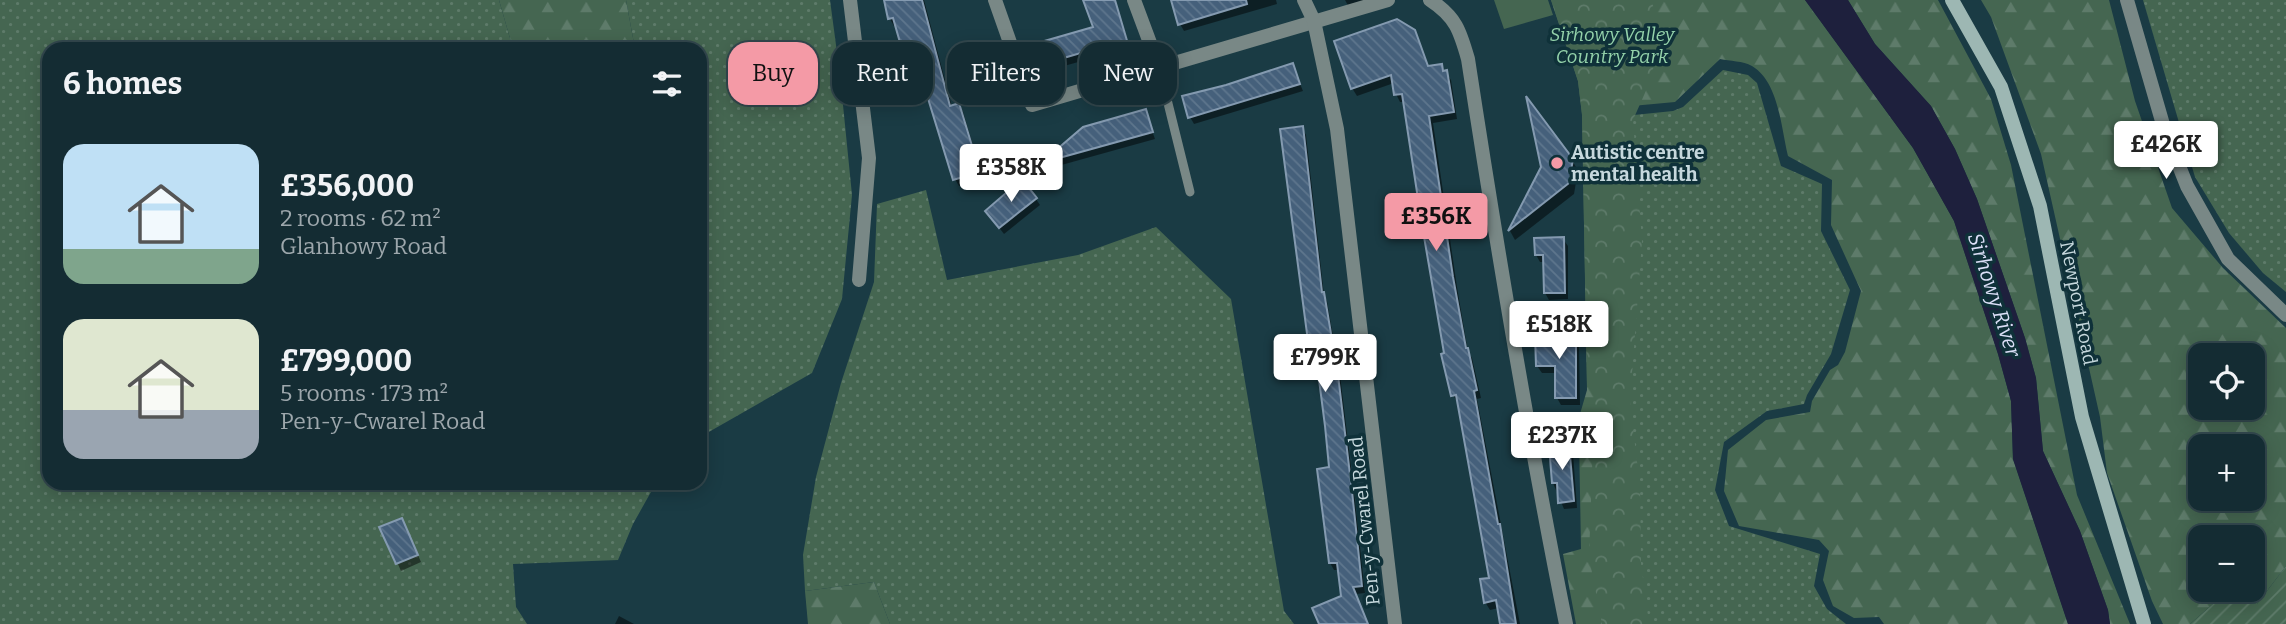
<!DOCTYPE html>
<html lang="en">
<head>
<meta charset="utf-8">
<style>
	body { margin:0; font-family:Bitter,serif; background:#21383f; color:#f1f3f6; height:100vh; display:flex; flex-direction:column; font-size:26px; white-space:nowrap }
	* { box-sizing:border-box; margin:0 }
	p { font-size:23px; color:#9da7ac }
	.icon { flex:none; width:38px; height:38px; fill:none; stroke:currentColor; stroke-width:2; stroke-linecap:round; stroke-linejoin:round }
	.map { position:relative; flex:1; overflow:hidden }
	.details { position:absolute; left:42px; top:42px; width:665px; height:448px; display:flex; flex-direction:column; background:#142c33; border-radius:21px; box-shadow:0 4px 18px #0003,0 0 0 2px #33484e }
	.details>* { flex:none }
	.guide { position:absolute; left:728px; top:42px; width:665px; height:63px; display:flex; gap:14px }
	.tools { position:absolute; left:2188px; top:343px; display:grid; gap:14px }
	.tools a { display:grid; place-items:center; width:77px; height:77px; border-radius:14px; background:#142c33; box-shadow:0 4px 18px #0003,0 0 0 2px #33484e; font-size:35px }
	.price { position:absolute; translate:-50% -60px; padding:0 16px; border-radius:7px; background:#fff; color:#222; font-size:23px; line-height:46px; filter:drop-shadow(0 2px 4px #0008) }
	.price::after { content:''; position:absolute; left:50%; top:42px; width:21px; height:16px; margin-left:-10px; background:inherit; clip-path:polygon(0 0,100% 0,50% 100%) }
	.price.selected { background:#f49aa6; color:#111 }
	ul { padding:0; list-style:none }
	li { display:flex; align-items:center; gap:21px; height:175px; padding:0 21px }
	li span { display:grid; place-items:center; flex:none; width:196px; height:140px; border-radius:21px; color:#555 }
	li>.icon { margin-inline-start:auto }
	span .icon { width:84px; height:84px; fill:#fffc; stroke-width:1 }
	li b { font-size:30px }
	h2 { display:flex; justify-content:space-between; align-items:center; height:84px; padding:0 21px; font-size:30px }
	.pill { padding:0 24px; border-radius:21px; background:#142c33; box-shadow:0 4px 18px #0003,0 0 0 2px #33484e; font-size:24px; line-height:63px }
	.pill.selected { background:#f49aa6; color:#111 }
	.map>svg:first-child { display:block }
	.grass { fill:url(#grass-dots) }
	.forest { fill:url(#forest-firs); fill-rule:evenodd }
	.park { fill:url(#park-crowns) }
	.garden { fill:url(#garden-furrows) }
	.pitch { fill:#456651 }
	.water { fill:#1e203d }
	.shadow { fill:#0007 }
	.building { fill:url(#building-back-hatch); stroke:#849ab0; stroke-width:2 }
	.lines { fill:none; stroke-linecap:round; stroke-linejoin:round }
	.lane { stroke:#798886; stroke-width:9 }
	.street { stroke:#798886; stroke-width:14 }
	.secondary { stroke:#9db7b3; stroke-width:14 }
	.poi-dot { fill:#f49aa6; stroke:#0f3139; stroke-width:2.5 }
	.labels { text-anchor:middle; stroke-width:7; stroke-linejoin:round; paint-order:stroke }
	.park-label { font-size:19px; font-style:italic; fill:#94d2aa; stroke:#0f3139 }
	.poi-label { font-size:19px; font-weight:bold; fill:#c6d8dd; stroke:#0f3139; text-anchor:start }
	.street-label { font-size:19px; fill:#c6d8dd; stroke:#0f3139 }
	.water-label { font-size:21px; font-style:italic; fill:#dbdff7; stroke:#0f3139 }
</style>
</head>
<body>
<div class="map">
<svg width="2286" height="624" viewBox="0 0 2286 624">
	<defs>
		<pattern id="grass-dots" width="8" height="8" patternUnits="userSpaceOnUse" patternTransform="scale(1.75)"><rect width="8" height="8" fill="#456651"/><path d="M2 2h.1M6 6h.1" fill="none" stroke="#5e7b6a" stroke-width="1.8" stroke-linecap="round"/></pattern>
		<pattern id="forest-firs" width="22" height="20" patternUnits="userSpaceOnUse" patternTransform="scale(1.75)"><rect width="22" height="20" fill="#456651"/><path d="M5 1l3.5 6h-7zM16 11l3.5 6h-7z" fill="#5e7b6a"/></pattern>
		<pattern id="park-crowns" width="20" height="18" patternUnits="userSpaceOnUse" patternTransform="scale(1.75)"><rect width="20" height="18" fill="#456651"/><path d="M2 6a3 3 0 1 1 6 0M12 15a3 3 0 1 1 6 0" fill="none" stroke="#5e7b6a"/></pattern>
		<pattern id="garden-furrows" width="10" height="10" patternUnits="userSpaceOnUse" patternTransform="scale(1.75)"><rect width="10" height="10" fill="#456651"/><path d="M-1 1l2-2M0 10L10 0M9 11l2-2" fill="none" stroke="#5e7b6a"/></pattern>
		<pattern id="building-back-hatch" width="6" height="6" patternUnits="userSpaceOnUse" patternTransform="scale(1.75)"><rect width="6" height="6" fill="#45607b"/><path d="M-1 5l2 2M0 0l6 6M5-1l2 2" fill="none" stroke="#5e768d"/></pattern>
	</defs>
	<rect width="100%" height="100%" fill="#1a3b44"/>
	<g class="grass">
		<path d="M0,0H499L513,49H49V483H656L633,524L618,560L513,564L516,607L527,624H0Z"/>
		<path d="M626,0H830L840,75L852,195L842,299L812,373L700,437V49H635Z"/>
		<path d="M2143,0H2286V292L2263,273L2229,233L2195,177Z"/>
		<path d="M1723,70L1748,75L1757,83L1781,166L1822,184L1821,231L1850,290L1831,354L1807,395L1804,404L1767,411L1724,442L1715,490L1729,526L1820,554L1814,586L1827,609L1846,624H1622L1624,116L1673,111L1683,107Z"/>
		<path d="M926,190L947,280L1078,255L1156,227L1231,299L1284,611L1294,624H890L874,582L805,591L803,555L816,477L841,383L874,282L877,204Z"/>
	</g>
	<g class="forest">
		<path d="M499,0H626L635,49H513Z"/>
		<path d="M1551,0H1577L1596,169L1595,546L1603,624H1576L1563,554L1581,549L1579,436L1580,414L1587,390L1582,115L1578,81Z"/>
		<path d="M1602,0H1805L1913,148L1954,221L1998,354L2011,401L2013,459L2068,624H1884L1879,617L1854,618L1833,606L1823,580L1829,551L1819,540L1739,526L1724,491L1728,450L1766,420L1810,412L1812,401L1830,370L1838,365L1845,352L1861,291L1831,225L1832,180L1788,156C1781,128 1779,82 1752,66C1743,61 1730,61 1720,59L1675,102L1621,107Z"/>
		<path d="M1848,0H1938L1991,99L2011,165L2077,495L2130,624H2110L2108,610L2080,531L2043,451L2036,378L2025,338L1977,199L1955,149L1931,106L1875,44Z"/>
		<path d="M1981,0H2109L2135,101L2172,208L2223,268L2286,328V566L2257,604L2221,597L2190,624H2163L2152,601L2107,473L2100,417L2041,154L1991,17ZM2200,355H2252V408H2200ZM2200,446H2252V499H2200ZM2200,537H2252V590H2200Z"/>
		<path d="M874,582L890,624H808L805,591Z"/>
	</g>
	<path class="park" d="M1551,0H1651L1653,5L1657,40L1652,77L1633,120L1642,241L1630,402L1640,487L1641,563L1649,624H1602L1589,557L1595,387L1587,383L1582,114L1578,81Z"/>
	<path class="garden" d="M2286,566V624H2190L2221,597L2257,604Z"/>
	<path class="pitch" d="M1494,0H1548L1553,15L1504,29Z"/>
	<path class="water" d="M1805,0H1848L1875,44L1931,106L1955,149L1977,199L2025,338L2036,378L2043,451L2080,531L2108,610L2110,624H2068L2013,459L2011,401L1998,354L1954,221L1913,148Z"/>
	<g class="shadow">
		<path d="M885,0H924L952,107L959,105L963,112L983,179L959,186L955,179L930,99L921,101L917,94L897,25L894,26L890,19Z"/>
		<path d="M1085,0H1108L1124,28L1130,51L1091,62L1089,59L1039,73L1035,66L1095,28Z"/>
		<path d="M1184,0H1276L1277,4L1184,31L1180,24Z"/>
		<path d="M1345,0H1374L1351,11Z"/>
		<path d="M1414,31L1429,68L1441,66L1451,80L1457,119L1433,123L1457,287L1468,352L1472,358L1481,398L1477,399L1520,624H1502L1499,608L1490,610L1485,602L1491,579L1458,403L1453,395L1405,102H1400L1396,94L1394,83L1357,96L1352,88Z"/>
		<path d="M1292,65L1303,91L1194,124L1190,117L1226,87Z"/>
		<path d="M1145,111L1155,139L1047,169L1044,163L1084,129Z"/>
		<path d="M1302,128L1306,135L1324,295L1327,301L1341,383L1355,500L1365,593L1356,594L1367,624H1326L1343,597L1340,570H1334L1330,563L1331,468L1319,371H1317L1313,364Z"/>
		<path d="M1572,160L1578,171L1574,194L1515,240L1510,231L1543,167Z"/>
		<path d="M1036,199L1040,205L1004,234L987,212Z"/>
		<path d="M1563,239L1568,246V299L1549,300L1545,293V262H1540L1536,255Z"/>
		<path d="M1575,336L1579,343L1580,405H1561L1557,398V373H1542L1537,366Z"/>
		<path d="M1568,446L1573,453L1577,508L1564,509L1553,483Z"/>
		<path d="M406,527L421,562L401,571L382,528Z"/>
		<path d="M619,616L634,624H615Z"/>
	</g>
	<g class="building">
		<path d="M884,0H922L950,106L959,103L980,172L953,180L926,92L915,95L893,18L888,19Z"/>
		<path d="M1083,0H1115L1128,44L1085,56L1084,52L1033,67L1027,46L1093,27Z"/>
		<path d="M1171,0H1246L1247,4L1178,25Z"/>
		<path d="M1397,19L1415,30L1428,66L1442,64L1443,71L1447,70L1454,112L1429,116L1453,277L1466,348H1468L1477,390L1474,391L1498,524H1500L1516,624H1500L1496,600L1484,603L1480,579L1489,578L1456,395L1451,396L1441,354L1444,353L1422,225L1402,94L1394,95L1391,75L1351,89L1334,41Z"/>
		<path d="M1293,63L1300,84L1188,118L1182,96L1226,85Z"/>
		<path d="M1526,96L1573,159L1569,183L1508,231L1541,167Z"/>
		<path d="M1146,109L1153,132L1041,163L1083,127Z"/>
		<path d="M1303,126L1322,292H1324L1338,375L1352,491L1362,586L1353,587L1368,624H1319L1312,608L1341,596L1337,563H1329L1317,469L1329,467L1325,426L1317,364H1311L1280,129Z"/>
		<path d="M1022,179L1037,198L999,228L985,211Z"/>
		<path d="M1564,237L1565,293H1544L1543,255H1535L1534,238Z"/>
		<path d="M1576,334V398H1555V366H1536L1535,335Z"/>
		<path d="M1569,444L1574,501L1558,503L1557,483H1552L1549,445Z"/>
		<path d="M402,518L418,555L396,564L379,527Z"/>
	</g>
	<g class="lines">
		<path class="lane" d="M1159,67L1190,192"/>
		<g class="street">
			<path d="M850,0L869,158L859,280"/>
			<path d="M995,0L1032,105L1388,0"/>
			<path d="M1134,0L1159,67"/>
			<path d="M1304,0L1314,21L1337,129L1395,624"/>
			<path d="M1430,0C1456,17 1460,31 1468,59C1497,248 1528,436 1566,624"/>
			<path d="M2127,0L2164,128L2187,186L2228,259L2286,315"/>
		</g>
		<path class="secondary" d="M1952,0L2001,87L2040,206L2082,417L2144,624"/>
	</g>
	<circle class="poi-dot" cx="1557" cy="163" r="7"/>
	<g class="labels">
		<g class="park-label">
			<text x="1612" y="41">Sirhowy Valley<tspan x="1612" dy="22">Country Park</tspan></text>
		</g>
		<g class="poi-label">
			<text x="1571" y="159">Autistic centre<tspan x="1571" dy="22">mental health</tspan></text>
		</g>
		<g class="street-label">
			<text transform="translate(2079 303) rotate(79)" y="7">Newport Road</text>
			<text transform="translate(1364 521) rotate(-96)" y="7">Pen-y-Cwarel Road</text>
		</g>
		<g class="water-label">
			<text transform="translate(1994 295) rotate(72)" y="7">Sirhowy River</text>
		</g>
	</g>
</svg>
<div class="tools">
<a><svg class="icon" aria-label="locate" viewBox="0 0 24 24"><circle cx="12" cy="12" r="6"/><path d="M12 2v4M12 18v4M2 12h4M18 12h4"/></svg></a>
<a>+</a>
<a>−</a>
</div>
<b class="price" style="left:2166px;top:181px">£426K</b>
<b class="price" style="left:1011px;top:204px">£358K</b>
<b class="price selected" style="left:1436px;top:253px">£356K</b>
<b class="price" style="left:1559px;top:361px">£518K</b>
<b class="price" style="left:1325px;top:394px">£799K</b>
<b class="price" style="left:1562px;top:472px">£237K</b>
<div class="guide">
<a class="pill selected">Buy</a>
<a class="pill">Rent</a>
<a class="pill">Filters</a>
<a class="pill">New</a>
</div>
<section class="details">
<h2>6 homes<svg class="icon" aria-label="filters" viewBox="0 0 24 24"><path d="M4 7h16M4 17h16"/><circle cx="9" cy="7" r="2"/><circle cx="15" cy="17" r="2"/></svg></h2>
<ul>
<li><span style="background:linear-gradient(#bfe0f5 75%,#7fa58c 0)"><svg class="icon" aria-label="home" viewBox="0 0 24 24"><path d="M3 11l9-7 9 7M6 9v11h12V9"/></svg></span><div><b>£356,000</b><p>2 rooms · 62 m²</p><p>Glanhowy Road</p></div></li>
<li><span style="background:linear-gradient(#dfe7d0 65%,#9aa5b1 0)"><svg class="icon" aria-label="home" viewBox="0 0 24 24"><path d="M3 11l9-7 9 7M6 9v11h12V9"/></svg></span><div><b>£799,000</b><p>5 rooms · 173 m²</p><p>Pen-y-Cwarel Road</p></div></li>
</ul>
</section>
</div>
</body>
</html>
